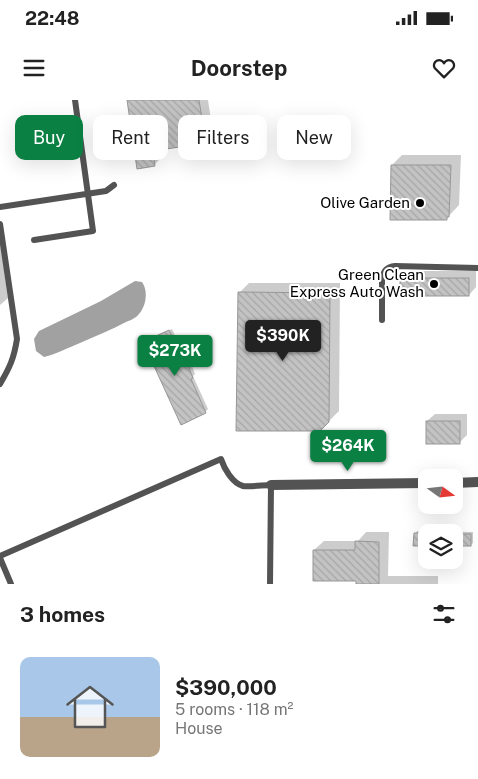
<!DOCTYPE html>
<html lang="en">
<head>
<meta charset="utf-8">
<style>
	body { margin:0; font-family:"Public Sans",sans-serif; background:#f2f2f2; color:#222; height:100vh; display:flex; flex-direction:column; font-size:19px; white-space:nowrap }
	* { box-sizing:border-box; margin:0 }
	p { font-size:16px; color:#767676 }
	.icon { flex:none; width:28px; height:28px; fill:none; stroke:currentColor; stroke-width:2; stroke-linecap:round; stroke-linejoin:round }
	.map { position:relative; height:484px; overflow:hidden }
	.details { display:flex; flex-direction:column; background:#fff; flex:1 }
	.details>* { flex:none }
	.guide { position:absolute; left:15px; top:15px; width:449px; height:45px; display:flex; gap:10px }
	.needle { width:32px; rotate:105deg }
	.tools { position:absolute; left:418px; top:369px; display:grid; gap:10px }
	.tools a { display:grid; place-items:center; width:45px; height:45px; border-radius:10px; background:#fff; box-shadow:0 5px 20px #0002; font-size:25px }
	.price { position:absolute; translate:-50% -42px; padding:0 11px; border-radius:5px; background:#0b8043; color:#fff; font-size:16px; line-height:32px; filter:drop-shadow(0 1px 2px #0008) }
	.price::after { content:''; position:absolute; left:50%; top:30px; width:15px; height:11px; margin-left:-8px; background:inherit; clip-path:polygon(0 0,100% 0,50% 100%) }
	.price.selected { background:#222; color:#fff }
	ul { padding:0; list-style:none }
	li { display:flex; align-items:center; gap:15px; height:125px; padding:0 20px }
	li+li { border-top:1px solid #e0e0e0 }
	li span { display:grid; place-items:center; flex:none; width:140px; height:100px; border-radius:10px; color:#555 }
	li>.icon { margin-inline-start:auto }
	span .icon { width:60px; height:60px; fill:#fffc; stroke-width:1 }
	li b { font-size:21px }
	h2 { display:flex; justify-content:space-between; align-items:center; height:60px; padding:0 20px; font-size:21px }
	.chip { padding:0 18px; border-radius:10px; background:#fff; box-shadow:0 5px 20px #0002; font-size:18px; line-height:45px }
	.chip.selected { background:#0b8043; color:#fff }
	.status { display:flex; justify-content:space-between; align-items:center; height:35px; padding:0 25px; background:#fff; direction:ltr }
	.status svg { height:14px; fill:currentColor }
	header { display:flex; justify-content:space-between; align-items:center; height:65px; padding:0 20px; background:#fff; font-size:22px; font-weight:700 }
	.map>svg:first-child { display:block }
	.water { fill:#a1a1a1 }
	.shadow { fill:#0003 }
	.building { fill:url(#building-back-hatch); stroke:#979797 }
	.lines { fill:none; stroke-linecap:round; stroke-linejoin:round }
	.lane { stroke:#535353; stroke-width:6 }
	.street { stroke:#535353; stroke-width:10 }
	.poi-dot { fill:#000; stroke:#fff; stroke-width:2 }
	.labels { text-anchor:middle; stroke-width:4; stroke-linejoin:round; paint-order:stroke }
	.poi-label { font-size:15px; fill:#000; stroke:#fff; text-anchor:end }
</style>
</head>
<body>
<div class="status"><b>22:48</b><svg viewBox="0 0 49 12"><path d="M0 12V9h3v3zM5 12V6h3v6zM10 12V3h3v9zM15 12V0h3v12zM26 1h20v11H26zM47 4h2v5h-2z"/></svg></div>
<header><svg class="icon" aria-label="menu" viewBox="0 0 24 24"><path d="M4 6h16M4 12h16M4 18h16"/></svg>Doorstep<svg class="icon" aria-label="heart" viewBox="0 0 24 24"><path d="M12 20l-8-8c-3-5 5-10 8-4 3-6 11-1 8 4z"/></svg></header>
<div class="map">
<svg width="478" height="484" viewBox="0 0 478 484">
	<defs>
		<pattern id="building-back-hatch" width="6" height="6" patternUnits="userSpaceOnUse" patternTransform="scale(1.25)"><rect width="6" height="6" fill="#c3c3c3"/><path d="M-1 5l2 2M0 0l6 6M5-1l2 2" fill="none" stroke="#a6a6a6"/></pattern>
	</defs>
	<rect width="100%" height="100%" fill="#fff"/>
	<path class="water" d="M135,181L142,182C149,192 146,209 136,217C133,219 129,221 126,222C111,230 95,236 80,243C67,248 57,254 44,257L36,251L34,239L39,231L101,201Z"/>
	<g class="shadow">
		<path d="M128,0H208L213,34L205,42L161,49L162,57L154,65Z"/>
		<path d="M402,55H461L459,105L446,119L392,65Z"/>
		<path d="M0,141L8,198L0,205Z"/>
		<path d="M409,171H476V187L469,195L401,179Z"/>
		<path d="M249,183H340L339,311L320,330L239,193Z"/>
		<path d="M172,229L187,263L190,261L195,274L193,276L208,309L205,312L145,242L148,239Z"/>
		<path d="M435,314H467V335L459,343L427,321Z"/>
		<path d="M417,431L473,432V443L471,445H454V432H426V445H414L415,434Z"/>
		<path d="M366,432H389L388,476H438V484H357V480L314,450L324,441H358Z"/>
	</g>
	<g class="building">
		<path d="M127,0H199L206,43L153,51L155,66L137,69Z"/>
		<path d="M391,65H451L449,117H447V120H390Z"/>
		<rect x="400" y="178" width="69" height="18"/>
		<path d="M238,192L330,193L329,322L320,331H236Z"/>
		<path d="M169,230L184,264L187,263L193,278L191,279L206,313L181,325L143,242Z"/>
		<rect x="426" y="321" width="34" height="23"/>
		<path d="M414,433H426V446H413Z"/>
		<rect x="454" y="434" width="17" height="12"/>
		<path d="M355,441L379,442V484H356V481H313V450H355Z"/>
	</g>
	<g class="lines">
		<g class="lane">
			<path d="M0,107L106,91L114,85"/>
			<path d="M0,124L17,239C14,258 10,267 0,284"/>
			<path d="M34,140L93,131L75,0"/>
			<path d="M382,220V178C384,170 387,167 395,166L478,168"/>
			<path d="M0,456L221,359C224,368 232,383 243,386C248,387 265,385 271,385L270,484"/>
			<path d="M0,458L11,484"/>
		</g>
		<g class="street">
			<path d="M454,383L478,382"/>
			<path d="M271,385L426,383"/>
		</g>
	</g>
	<g class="poi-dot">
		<circle cx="420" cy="103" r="5"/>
		<circle cx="434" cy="184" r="5"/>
	</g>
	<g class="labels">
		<g class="poi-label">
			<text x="410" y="108">Olive Garden</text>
			<text x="424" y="180">Green Clean<tspan x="424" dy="17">Express Auto Wash</tspan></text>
		</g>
	</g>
</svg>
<div class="tools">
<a><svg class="needle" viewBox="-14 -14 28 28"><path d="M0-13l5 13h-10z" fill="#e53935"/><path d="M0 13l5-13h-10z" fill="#767676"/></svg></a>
<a><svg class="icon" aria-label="layers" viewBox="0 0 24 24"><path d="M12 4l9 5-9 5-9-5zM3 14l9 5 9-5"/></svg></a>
</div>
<b class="price selected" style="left:283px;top:262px">$390K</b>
<b class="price" style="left:175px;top:277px">$273K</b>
<b class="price" style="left:348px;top:372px">$264K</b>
<div class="guide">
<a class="chip selected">Buy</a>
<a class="chip">Rent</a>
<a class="chip">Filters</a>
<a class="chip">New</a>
</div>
</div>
<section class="details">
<h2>3 homes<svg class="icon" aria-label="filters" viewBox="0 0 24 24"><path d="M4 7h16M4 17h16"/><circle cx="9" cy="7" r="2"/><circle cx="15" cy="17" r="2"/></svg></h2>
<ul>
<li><span style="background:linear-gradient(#a9c7e8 60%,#b9a48a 0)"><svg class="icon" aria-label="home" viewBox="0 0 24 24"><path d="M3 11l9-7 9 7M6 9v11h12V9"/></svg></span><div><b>$390,000</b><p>5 rooms · 118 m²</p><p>House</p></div></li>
</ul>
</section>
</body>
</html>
